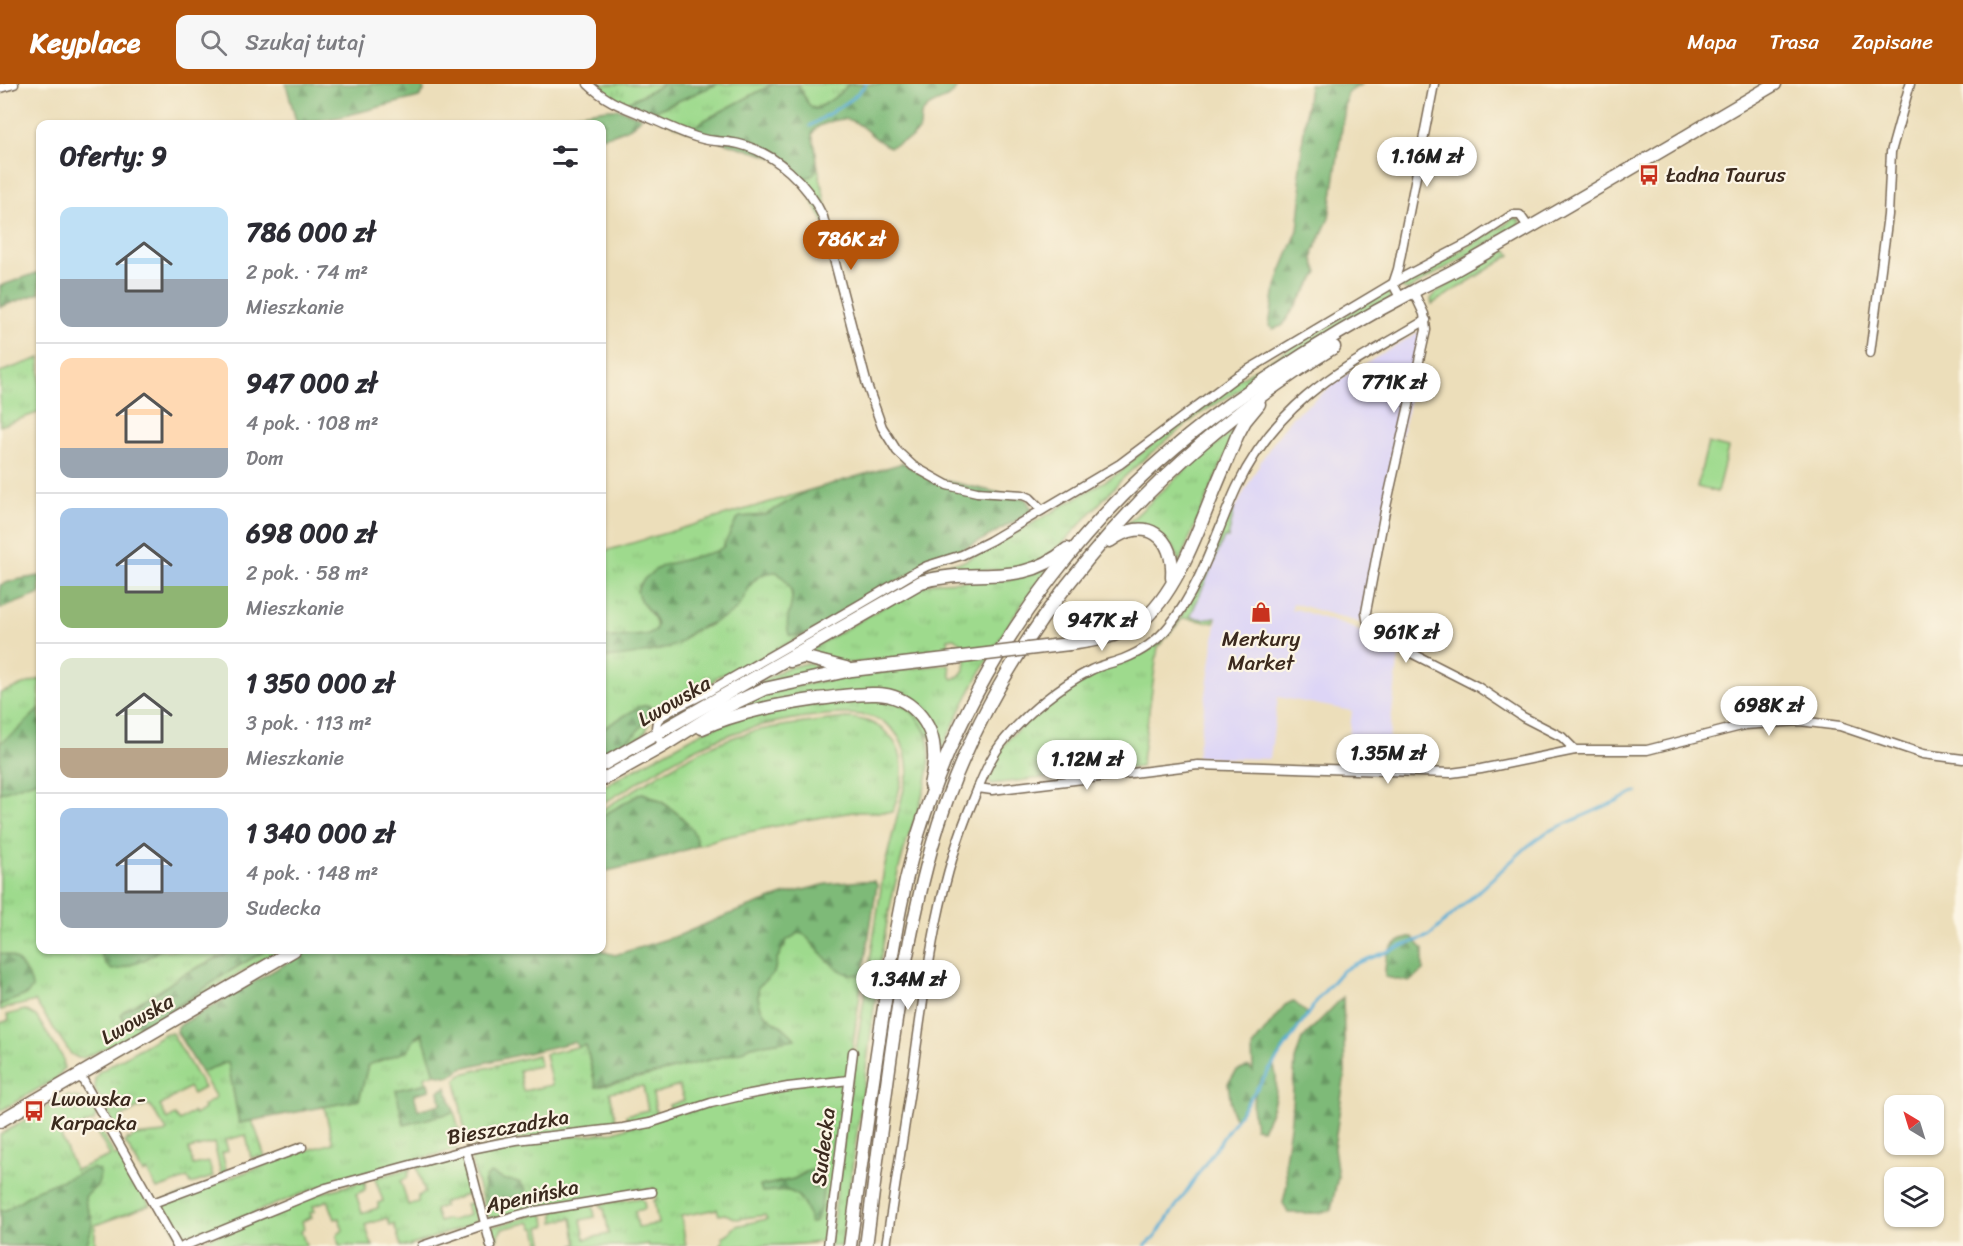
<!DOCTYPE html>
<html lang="pl">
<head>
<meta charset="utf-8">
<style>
	body { margin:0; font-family:Sriracha,sans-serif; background:#f7f7f7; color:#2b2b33; height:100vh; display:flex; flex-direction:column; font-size:22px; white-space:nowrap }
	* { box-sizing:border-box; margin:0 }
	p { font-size:20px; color:#7c7c81 }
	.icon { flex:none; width:33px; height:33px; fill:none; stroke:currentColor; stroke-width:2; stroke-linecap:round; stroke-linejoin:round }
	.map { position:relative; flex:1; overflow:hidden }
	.panel { position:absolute; left:36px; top:36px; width:570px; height:834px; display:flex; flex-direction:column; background:#fff; border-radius:12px; box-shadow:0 2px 4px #0004 }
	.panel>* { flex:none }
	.needle { width:39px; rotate:322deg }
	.buttons { position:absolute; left:1884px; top:1011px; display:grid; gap:12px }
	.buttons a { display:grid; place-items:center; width:60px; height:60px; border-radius:12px; background:#fff; box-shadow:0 2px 4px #0004; font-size:30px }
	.price { position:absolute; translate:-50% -51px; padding:0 14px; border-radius:21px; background:#fff; color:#222; font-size:20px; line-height:39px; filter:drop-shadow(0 2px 3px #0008) }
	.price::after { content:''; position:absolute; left:50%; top:36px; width:18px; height:14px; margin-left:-9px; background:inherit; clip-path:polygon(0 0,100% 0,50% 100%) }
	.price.on { background:#b45309; color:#fff }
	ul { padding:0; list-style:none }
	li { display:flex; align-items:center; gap:18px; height:150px; padding:0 24px }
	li+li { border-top:2px solid #e1e1e2 }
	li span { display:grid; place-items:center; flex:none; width:168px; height:120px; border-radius:12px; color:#555 }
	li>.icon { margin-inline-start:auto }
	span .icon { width:72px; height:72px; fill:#fffc; stroke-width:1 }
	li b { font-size:26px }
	h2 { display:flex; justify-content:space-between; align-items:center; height:72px; padding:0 24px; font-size:26px }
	header { display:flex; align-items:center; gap:36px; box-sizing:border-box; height:84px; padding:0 30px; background:#b45309; color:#fff }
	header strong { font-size:28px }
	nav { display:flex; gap:33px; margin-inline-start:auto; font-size:21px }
	.search { width:420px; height:54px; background:#f7f7f7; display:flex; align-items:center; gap:15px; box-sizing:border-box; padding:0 21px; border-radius:12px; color:#7c7c81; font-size:22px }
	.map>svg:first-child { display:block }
	.built { fill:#ddd5f6 }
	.grass { fill:url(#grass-tufts); stroke:#6c8256; stroke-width:1.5; fill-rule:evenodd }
	.forest { fill:url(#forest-firs); stroke:#5c724b; stroke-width:1.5 }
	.garden { fill:#9eda8d; stroke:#6c8256; stroke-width:1.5 }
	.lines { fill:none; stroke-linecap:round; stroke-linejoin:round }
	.stream { stroke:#5aaed6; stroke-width:3 }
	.minor-casing { stroke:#796955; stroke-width:11 }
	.primary-casing { stroke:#796955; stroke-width:15 }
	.minor { stroke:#fff; stroke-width:8 }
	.primary { stroke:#fff; stroke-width:12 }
	.primary-bridge-casing { stroke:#796955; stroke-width:15; stroke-linecap:butt }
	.primary-bridge { stroke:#fff; stroke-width:12 }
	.labels { text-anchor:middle; stroke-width:4.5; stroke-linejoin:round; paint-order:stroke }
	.poi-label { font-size:21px; fill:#3b2a1e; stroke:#fcf5e5; text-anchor:start }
	.street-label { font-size:21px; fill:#3b2a1e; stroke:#fcf5e5 }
</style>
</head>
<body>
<header>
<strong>Keyplace</strong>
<div class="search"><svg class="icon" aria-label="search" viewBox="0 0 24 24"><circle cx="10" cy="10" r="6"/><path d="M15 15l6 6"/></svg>Szukaj tutaj</div>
<nav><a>Mapa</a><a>Trasa</a><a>Zapisane</a></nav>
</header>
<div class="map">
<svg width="1963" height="1162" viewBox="0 0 1963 1162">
	<defs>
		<pattern id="grass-tufts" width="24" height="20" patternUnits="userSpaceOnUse" patternTransform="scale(1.5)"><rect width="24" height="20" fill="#9eda8d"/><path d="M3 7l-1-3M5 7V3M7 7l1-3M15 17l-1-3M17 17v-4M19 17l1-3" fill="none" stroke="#89bb79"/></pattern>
		<pattern id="forest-firs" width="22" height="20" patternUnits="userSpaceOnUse" patternTransform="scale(1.5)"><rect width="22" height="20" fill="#7eba78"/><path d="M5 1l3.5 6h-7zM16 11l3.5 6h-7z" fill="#689762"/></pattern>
	</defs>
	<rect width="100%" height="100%" fill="#fcf5e5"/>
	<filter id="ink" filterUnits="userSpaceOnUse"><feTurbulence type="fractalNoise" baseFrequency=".0167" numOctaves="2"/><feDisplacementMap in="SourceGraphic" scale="12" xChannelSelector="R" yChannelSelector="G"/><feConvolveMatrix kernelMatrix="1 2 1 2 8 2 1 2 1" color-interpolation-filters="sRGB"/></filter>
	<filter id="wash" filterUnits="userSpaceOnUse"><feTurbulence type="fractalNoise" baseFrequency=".008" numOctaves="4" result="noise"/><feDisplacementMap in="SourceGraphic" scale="24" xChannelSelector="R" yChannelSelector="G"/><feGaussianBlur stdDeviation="1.35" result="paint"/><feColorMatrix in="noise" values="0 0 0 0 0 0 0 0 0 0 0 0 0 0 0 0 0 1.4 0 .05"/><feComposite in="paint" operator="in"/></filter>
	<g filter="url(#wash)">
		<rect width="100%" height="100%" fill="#ecdeba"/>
		<path class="built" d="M1425,244L1361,539L1293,519L1291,527L1296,525L1353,544L1399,569L1386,681L1346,679L1352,627L1278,613L1270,675L1197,673L1217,533L1202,535L1190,533L1224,453L1228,454L1232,431L1262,375L1290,335L1329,304L1330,301Z"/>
		<g class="grass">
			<path d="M592,0H664L630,17L624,22Z"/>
			<path d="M717,0H773L703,37L693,49L648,30Z"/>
			<path d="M797,0H849C839,12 829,19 815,25C803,19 805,8 797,0Z"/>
			<path d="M817,78L833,156L800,94C810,92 817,91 817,78Z"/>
			<path d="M1514,134L1521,137L1520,140L1408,206L1403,205L1401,200L1406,195L1428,186L1503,142Z"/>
			<path d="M1507,166L1511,171L1432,220L1431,215L1437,208Z"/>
			<path d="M1387,208L1390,210V215L1201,329L1147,372L1122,395L1063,459L1040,477L1013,485L937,488L915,496L667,639L665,638L666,633L924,487L944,480L962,478L993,462L1121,388L1139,371L1232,299L1383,209Z"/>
			<path d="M40,274V328L0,342V288Z"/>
			<path d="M1238,342L1179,479L1174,464L1141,440L1126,441L1175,395Z"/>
			<path d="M807,407L765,431L740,433L723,463L717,467C694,475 644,481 637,507C639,511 640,517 643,520C649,529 667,543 648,551L602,554V468Z"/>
			<path d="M1234,425L1228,454H1224L1190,533L1203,535L1216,533L1214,539L1183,534L1158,563L1141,683L991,700L987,692C991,685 993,677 997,671C1010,648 1066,601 1090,590C1114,579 1140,575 1161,557C1190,531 1211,468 1228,432Z"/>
			<path d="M1046,484L1048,485C1003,542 970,604 939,671V664L893,607L716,633L774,607L841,593L949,580L951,593L953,595C971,588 969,564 955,554L948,555L949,567L854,579H842L804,569L916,504L937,498L1006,496L1026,492Z"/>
			<path d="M767,488H777C799,508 791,517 788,543L806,550L740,585L718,592L707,604L692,614L656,628L651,634L646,647L641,652L602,676V573L609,574L648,567L678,560L693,547L708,542L740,519L749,502L759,492Z"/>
			<path d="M803,580H811L822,585L788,592L745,608L744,607L784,585Z"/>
			<path d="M40,595V866H234L182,891L161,906L125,937L139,941L155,937L111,962L83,974H78L71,970L35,917L0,926V609Z"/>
			<path d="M861,613C873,615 887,615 897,619C912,624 924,641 928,656C936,688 913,736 904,766C885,831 877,897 869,963C860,1030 850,1096 841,1162H830L850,1006L884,785L908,689C905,623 856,627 806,633C774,638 743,644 713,657C674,673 638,699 602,720V703L704,647L753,630Z"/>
			<path d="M846,634C877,634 902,654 902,686C903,699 896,715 893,728H853L805,736L720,754L697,762C697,739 663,716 643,709L602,732V726C649,697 697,662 751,648C782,640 815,638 846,634Z"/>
			<path d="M799,848L805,851L814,861L858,891L863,889L825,1156C813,1162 740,1162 720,1162L723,1157L722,1153L729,1149L736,1142L767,1135L765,1131L737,1135L725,1130L719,1131L717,1125L681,1132L686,1162H649L648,1160L636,1162H572L577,1160L572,1134L554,1138V1126L593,1121L595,1133L581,1136L585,1155L609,1150L604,1124H602L600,1120L640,1114L644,1117L645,1125L635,1127L638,1143L658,1140L654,1116L657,1115L654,1104L494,1135L487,1132L470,1073L475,1067L518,1059L614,1048L672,1029L669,1021L684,1016L679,1002L653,1010L657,1034L628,1040L626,1031L648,1026L643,1002L610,1008L617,1041L471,1062L466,1056L456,996L462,990L538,971L540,982L519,986L523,1007L552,1001L545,970L586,961L596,1003L650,991L740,968L751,962L794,955L782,942L770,937L762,927L757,913L758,903L774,889L777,875L787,856ZM808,1087L811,1140C809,1128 803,1116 794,1108L761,1102L794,1095Z"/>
			<path d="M266,866H279L163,933L227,889Z"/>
			<path d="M25,926L36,932L63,974L64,984L57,994L0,1027V939L9,936L7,931Z"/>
			<path d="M166,949H172L204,1004L193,1010L189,1003L160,1022L168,1036L175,1031L180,1037L193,1028L195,1031L204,1025L203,1022L216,1014L201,988L228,978L239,1039L252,1037L257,1049L265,1074L260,1076L259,1072L251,1074L246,1051L225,1056L228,1067L222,1069L227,1088L221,1090L214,1059L189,1065L193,1081L209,1078L213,1093L191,1100L188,1094L157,1105L147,1087L143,1089L125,1058L128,1054L129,1056L135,1052L164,1049L167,1047L150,1021L138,1024L120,1034L127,1045L124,1049L119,1048L95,1006V995L99,988Z"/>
			<path d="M423,949L435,990L426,992L425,995L428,999L397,1006L404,1040L454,1028C458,1040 464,1056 455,1066L362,1090L324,1101L185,1156L179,1155L159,1119L305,1067L333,1059L324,1022L359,1016L368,981L407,967L416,953Z"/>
			<path d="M66,1012L81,1014L92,1024L93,1023L97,1027L94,1037L60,1050L75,1086L110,1072L96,1047L99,1044L115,1072L121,1070L150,1121L95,1141V1162H0V1051Z"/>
			<path d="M455,1072C470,1076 471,1099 474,1112L469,1113L468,1110L443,1119L444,1122L435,1126L439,1138L448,1135L450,1137L469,1131L466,1120L476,1117C477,1127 479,1132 473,1140L409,1162H401L394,1140L390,1141L387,1134L365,1141L372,1161L374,1162H339L337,1151L343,1146L339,1134L335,1135L328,1116L313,1122L315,1127L310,1129L312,1133L302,1137L304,1145L301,1147L306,1162H189L321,1109L365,1097V1106L356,1110L362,1129L378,1124V1119L383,1117L375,1094L411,1084L407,1094L401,1097L408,1121L418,1118V1112L425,1109L417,1083Z"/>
			<path d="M541,1129L545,1134L546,1142L540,1143L544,1162H540L536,1144H533L530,1138L502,1145L497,1155L492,1153L490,1145L492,1143Z"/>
		</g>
		<g class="forest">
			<path d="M286,0H422L424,7L419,13L340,33L299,40L296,37Z"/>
			<path d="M664,0H717L648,30L624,22L630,17Z"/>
			<path d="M773,0H797C805,8 803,19 815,25C829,19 839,11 849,0H957C955,19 927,15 921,32C920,36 921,42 919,47L911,54L890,63C866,54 859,25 827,39C821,41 815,43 812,50C815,65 826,96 800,94L775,74L693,49V44L703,37Z"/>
			<path d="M1309,0H1362L1347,9L1329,134L1314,167L1313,175L1318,189L1282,242L1273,245L1269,242L1274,210L1280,190L1298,146L1302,107L1299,91Z"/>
			<path d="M607,25H619L641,33C634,45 615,50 602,53V40H504Z"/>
			<path d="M39,188L40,189V209L0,223V202Z"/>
			<path d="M903,379L925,392L1026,415L1033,427L982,456L933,478L842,526C831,536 804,557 789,551C781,523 808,515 777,488C744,488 751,515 732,529C720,537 706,540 693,547C688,550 684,555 679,559C668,566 615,575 602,573V554L648,551C667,543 650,529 643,520C640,517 638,511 637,507C640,496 654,486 664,481L717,467L723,463L737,435L740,433L765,431L807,407Z"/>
			<path d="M40,492V510L0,525V501L15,496Z"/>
			<path d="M648,621L651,624C643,650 623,659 602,672V645L639,623Z"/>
			<path d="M40,624V695L0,709V659L18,646Z"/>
			<path d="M642,709C663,716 697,739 697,762L652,777L602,788V732Z"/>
			<path d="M862,797H874L877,801L863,889C841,899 819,866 805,851L799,849L787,856L777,875L774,889L758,903C756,939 779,933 795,955L751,962L740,968L650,991L596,1003L586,961L579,963L574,958L462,984C444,995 455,993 435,990L422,949L416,953L407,967L368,981L359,1016L239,1039L228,978L201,988L177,948L178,943L182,940L309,866L602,865L604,868L615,871L680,851L727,831L783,811L827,800Z"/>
			<path d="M1412,853L1423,865V887L1409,898L1385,893C1385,869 1387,859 1412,853Z"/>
			<path d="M99,866H159L144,876L119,885L112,886L106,881Z"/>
			<path d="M234,866H266L227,889L155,937L139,941L125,937L121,932L122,928L161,906L182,891Z"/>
			<path d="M0,869C3,871 7,870 10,872C19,875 33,896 32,905L26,911L0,921Z"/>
			<path d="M1343,913L1345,989L1334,1064L1338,1092L1331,1126L1320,1129H1288L1283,1119L1287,1100L1285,1076L1291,1035L1295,976L1302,955Z"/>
			<path d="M1293,917L1308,930L1273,980C1281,1001 1274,1026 1262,1045L1255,1044L1252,1022L1256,1007L1235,1035L1232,1030L1228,999L1237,987L1249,983L1253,987L1252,963L1285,921Z"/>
			<path d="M428,999L430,1006L414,1010L418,1026L441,1020L439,1007L446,1003L454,1028L404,1041L396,1006Z"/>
			<path d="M92,1084L99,1087C102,1100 93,1105 85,1113C85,1122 88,1125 91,1132C94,1142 89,1153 86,1162H0V1127L6,1126L37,1106Z"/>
			<path d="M818,1085L823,1087C824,1101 823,1128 814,1139L809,1138C809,1131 807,1126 804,1120C793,1101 780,1107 762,1108L760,1102L794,1095L808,1087Z"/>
			<path d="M490,1089C494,1090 496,1092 500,1094C511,1100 518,1091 526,1107L523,1113C508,1118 504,1107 493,1123L489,1122C483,1112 480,1098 490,1089Z"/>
		</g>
		<path class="garden" d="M1708,359L1728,364L1717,408L1697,403Z"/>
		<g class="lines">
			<g class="stream">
				<path d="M810,42L852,15L866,0"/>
				<path d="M1145,1162L1155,1153L1318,915L1341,888L1352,881L1429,852L1528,762L1547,748L1637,708"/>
			</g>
		</g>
	</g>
	<g filter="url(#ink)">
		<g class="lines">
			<g class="minor-casing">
				<g id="minor">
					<path d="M588,0C609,20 627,24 652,35C669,42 685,51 703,55C715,58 727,57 739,60C776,69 808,100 823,133L867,301L882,343L897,367L913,382L947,401L977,408L1023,411L1030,414L1042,426"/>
					<path d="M0,4L14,0"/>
					<path d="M1416,213L1424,230L1426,246L1385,427L1366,528C1367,539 1369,545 1378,552L1478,603L1523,633L1562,653L1575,666"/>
					<path d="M1401,215L1393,200L1398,185L1434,0"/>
					<path d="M1870,269L1888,131L1891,68L1910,0"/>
					<path d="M663,662C659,654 653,644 658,636C662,628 703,612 713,605C781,566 848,528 915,488L927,482L962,471L990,457L1120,380L1236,293L1407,191L1472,157L1512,131H1520L1529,144"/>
					<path d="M978,704L992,706L1198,681L1451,689L1481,685L1575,666H1647L1745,641L1800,637L1840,642L1923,670L1963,675"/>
					<path d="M80,991L177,1162"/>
					<path d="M466,1066L491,1162"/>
					<path d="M153,1119L302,1063"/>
					<path d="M184,1162L326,1104L466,1066L516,1056L623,1044L650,1039L711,1019L745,1011L788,1003L849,996"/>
					<path d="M422,1162L486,1140L530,1128L652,1108"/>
					<path d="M828,1162L853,968"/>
					<path d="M886,1162C895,1104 904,1045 913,987C926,894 937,800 974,714C983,692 991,671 1006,654C1028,628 1061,601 1091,586C1101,581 1113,579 1123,575C1141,568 1158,556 1169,542C1201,503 1216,448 1237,403C1280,313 1345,284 1426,236"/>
				</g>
			</g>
			<g class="primary-casing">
				<g id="primary">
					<path d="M1110,457C1146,431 1175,452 1172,494"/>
					<path d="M1069,560C1094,557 1117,553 1139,539C1173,515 1197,450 1212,412C1220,392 1229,372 1237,352L1245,337L1259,320"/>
					<path d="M790,577L803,573L846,584"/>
					<path d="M702,644C739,628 777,621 818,615C837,613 857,609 877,610C909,611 934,638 934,670C935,680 932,691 930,701"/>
					<path d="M602,681L921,498C975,482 1019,506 1067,465"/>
					<path d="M602,696L663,662L722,625L764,605L852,586L954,574"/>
					<path d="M0,1037L294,866"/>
					<path d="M850,1162C861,1080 872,998 885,917C894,854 904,790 925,729C983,557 1100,408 1250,306C1302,270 1358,236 1414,207C1428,199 1443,193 1457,185C1564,125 1669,62 1775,0"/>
					<path d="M866,1162C884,1029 896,892 932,762C990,556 1153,373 1334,263"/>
				</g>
			</g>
			<use href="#minor" class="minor"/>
			<use href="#primary" class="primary"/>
			<g class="primary-bridge-casing">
				<path id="primary-bridge" d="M954,574L1069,560"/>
			</g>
			<use href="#primary-bridge" class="primary-bridge"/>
		</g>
	</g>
	<defs>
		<g id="bus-bare" transform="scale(1.62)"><path d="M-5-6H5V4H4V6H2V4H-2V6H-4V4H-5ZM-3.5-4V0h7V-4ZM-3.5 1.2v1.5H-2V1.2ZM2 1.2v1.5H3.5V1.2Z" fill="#c8321e" stroke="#fcf5e5" stroke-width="2.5" paint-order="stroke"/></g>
		<g id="shop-bare" transform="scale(1.62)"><path d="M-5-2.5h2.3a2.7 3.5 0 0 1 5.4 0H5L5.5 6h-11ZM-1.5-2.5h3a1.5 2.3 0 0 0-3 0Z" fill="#c8321e" stroke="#fcf5e5" stroke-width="2.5" paint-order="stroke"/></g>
	</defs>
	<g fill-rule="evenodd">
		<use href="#bus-bare" x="1649" y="91"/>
		<use href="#shop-bare" x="1261" y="528"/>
		<use href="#bus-bare" x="34" y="1027"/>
	</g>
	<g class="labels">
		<g class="poi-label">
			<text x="1666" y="98">Ładna Taurus</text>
			<text x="1261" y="562" text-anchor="middle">Merkury<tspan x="1261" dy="24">Market</tspan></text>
			<text x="51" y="1022">Lwowska -<tspan x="51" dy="24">Karpacka</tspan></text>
		</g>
		<g class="street-label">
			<text transform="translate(674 617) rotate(-30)" y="7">Lwowska</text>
			<text transform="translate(137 935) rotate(-30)" y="7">Lwowska</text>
			<text transform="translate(508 1043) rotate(-10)" y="7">Bieszczadzka</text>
			<text transform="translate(823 1063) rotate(-83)" y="7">Sudecka</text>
			<text transform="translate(532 1112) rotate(-12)" y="7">Apenińska</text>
		</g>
	</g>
</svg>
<div class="buttons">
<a><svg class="needle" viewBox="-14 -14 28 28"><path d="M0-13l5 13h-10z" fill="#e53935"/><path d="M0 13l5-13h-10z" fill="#7c7c81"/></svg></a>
<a><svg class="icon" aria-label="layers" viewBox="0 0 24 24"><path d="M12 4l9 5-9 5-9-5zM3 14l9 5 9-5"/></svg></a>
</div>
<b class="price" style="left:1427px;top:104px">1.16M zł</b>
<b class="price on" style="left:851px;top:187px">786K zł</b>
<b class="price" style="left:1394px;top:330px">771K zł</b>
<b class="price" style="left:1102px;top:568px">947K zł</b>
<b class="price" style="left:1406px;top:580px">961K zł</b>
<b class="price" style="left:1769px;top:653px">698K zł</b>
<b class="price" style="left:1388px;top:701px">1.35M zł</b>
<b class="price" style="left:1087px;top:707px">1.12M zł</b>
<b class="price" style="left:908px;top:927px">1.34M zł</b>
<section class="panel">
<h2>Oferty: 9<svg class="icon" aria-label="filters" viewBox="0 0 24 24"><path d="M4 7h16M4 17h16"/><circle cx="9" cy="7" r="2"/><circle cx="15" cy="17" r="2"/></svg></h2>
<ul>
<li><span style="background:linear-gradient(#bfe0f5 60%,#9aa5b1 0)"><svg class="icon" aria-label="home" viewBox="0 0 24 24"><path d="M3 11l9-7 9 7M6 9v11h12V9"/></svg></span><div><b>786 000 zł</b><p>2 pok. · 74 m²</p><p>Mieszkanie</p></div></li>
<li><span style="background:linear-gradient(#ffd9b3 75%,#9aa5b1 0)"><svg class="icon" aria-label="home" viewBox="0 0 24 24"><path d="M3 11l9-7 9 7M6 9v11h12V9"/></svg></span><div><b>947 000 zł</b><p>4 pok. · 108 m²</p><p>Dom</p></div></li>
<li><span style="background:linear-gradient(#a9c7e8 65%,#8fb573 0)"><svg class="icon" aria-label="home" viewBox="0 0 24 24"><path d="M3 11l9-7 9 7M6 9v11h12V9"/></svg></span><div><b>698 000 zł</b><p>2 pok. · 58 m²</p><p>Mieszkanie</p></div></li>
<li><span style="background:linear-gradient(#dfe7d0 75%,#b9a48a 0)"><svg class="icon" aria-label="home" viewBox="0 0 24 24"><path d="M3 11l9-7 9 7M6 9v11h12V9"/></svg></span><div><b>1 350 000 zł</b><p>3 pok. · 113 m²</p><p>Mieszkanie</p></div></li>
<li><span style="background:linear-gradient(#a9c7e8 70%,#9aa5b1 0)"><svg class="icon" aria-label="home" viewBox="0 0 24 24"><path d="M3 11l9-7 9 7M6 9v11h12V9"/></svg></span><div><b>1 340 000 zł</b><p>4 pok. · 148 m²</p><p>Sudecka</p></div></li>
</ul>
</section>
</div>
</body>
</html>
